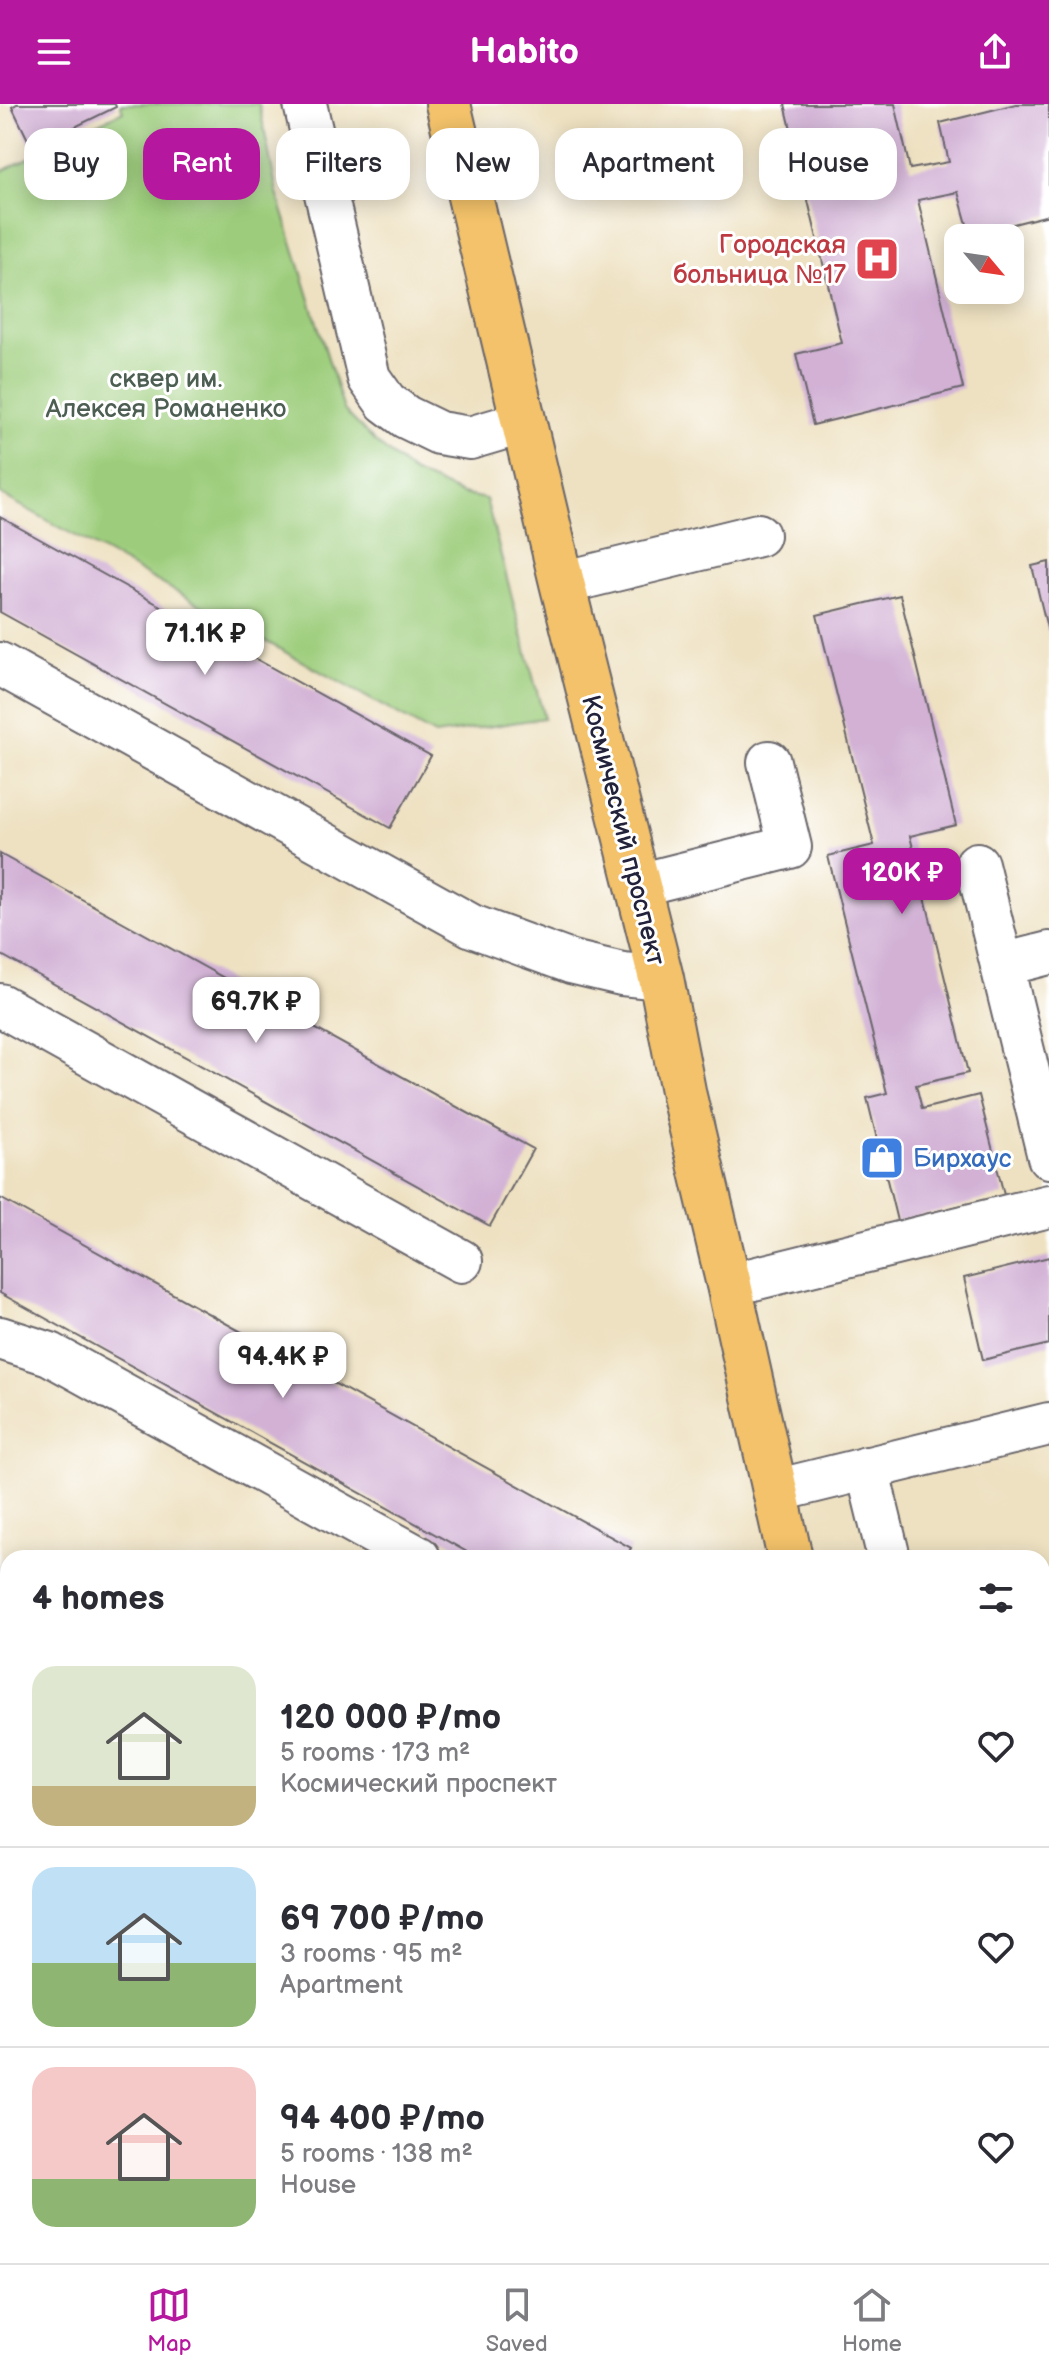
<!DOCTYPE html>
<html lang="en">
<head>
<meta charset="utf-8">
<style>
	body { margin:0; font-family:"Balsamiq Sans",sans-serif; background:#f2f2f3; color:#2b2b33; height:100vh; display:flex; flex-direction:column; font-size:30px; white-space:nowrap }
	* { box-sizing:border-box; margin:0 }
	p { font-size:26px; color:#7c7c81 }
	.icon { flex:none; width:44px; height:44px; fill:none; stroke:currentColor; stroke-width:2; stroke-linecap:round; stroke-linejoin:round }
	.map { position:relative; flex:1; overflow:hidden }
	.panel { position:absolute; left:0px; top:1446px; width:1050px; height:714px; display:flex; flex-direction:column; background:#fff; border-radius:24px 24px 0 0; box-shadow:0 4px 20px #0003 }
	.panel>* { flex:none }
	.top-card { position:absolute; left:24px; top:24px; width:1002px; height:72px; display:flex; gap:16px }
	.needle { width:52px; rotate:119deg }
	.buttons { position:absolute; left:944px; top:120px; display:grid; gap:16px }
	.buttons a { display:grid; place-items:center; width:80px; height:80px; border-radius:16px; background:#fff; box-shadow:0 4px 20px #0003; font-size:40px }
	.price { position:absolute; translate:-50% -68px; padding:0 18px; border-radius:16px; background:#fff; color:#222; font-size:26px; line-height:52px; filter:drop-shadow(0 2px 4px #0008) }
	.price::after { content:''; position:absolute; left:50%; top:48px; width:24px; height:18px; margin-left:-12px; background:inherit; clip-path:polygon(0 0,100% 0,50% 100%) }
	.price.current { background:#b5179e; color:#fff }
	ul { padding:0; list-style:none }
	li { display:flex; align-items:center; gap:24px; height:200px; padding:0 32px }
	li+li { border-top:2px solid #e1e1e2 }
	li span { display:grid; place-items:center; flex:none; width:224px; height:160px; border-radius:24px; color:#555 }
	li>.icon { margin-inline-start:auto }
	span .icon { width:96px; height:96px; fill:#fffc; stroke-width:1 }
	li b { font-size:34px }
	h2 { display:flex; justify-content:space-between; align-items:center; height:96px; padding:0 32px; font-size:34px }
	.pill { padding:0 28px; border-radius:24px; background:#fff; box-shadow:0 4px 20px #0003; font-size:28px; line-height:72px }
	.pill.current { background:#b5179e; color:#fff }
	header { display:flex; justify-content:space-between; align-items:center; height:104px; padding:0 32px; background:#b5179e; color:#fff; font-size:36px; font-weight:800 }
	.dock { display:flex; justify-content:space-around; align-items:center; height:112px; border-top:2px solid #e1e1e2; background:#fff; font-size:22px; color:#7c7c81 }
	.dock a { display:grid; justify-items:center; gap:4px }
	.dock .current { color:#b5179e }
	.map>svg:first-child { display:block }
	.green { fill:#9dcd7c; stroke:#60785c; stroke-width:2 }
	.building { fill:#d2b1d5 }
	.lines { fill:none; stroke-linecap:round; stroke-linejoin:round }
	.minor-casing { stroke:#69656a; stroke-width:46 }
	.major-casing { stroke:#69656a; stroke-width:48 }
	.minor { stroke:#fff; stroke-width:42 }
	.major { stroke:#f3c26a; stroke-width:44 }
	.labels { text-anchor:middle; stroke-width:6; stroke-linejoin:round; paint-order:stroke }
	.health-label { font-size:26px; fill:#be3a42; stroke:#fff; text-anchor:end }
	.park-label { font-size:26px; fill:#4d5e52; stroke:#fff }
	.street-label { font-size:26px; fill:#22223b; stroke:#fff }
	.shop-label { font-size:26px; fill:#366cbe; stroke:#fff; text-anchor:start }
</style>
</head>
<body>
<header><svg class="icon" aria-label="menu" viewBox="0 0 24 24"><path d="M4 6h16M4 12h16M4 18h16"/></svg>Habito<svg class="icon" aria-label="share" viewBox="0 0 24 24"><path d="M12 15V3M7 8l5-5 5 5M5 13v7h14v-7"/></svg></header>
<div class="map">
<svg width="1049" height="2159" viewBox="0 0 1049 2159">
	<rect width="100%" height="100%" fill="#fff"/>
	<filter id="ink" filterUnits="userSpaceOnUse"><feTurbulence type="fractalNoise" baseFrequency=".0125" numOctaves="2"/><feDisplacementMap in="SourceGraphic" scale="16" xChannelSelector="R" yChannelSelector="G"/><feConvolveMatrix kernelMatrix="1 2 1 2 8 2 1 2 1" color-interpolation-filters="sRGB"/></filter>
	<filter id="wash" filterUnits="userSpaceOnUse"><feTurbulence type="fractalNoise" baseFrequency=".006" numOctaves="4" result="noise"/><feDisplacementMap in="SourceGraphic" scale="32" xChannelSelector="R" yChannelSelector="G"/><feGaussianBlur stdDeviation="1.8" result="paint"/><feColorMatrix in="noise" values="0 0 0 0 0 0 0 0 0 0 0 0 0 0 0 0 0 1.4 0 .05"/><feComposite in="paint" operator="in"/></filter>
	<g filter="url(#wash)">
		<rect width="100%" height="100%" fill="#eee1c1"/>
		<g class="green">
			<path d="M120,0H259L277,89L344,306L374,337L412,368L462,390L486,395L544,614L435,631L0,390V68L123,7Z"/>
			<path d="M0,1757L8,1762V1868L0,1864Z"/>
		</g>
		<g id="blocks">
			<g class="building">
				<path d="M17,0H115L116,3L32,44L12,3Z"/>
				<path d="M785,0H895L910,65L949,58L940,19L1016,0H1049V111L970,131L958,88L918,96L963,284L813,321L796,250L842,239Z"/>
				<path d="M0,413L431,652L390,724L0,508Z"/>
				<path d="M1049,458V528H1048L1032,462Z"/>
				<path d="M900,491L956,721L910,732L968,969L916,981L922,1005L979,991L1004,1091L897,1117L867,994L887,989L828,752L874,741L817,511Z"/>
				<path d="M0,750L533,1045L490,1122L0,850Z"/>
				<path d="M0,1094L631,1444L626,1454H478L0,1189Z"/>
				<path d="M1049,1153V1240L983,1256L964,1174Z"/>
				<path d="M0,1644L8,1648V1756L0,1751Z"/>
				<path d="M1042,2038L1049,2060V2104L1042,2106Z"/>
				<path d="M0,2105L8,2109V2152H85L98,2159H0Z"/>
			</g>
		</g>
	</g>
	<g filter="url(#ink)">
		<use href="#blocks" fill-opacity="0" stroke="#69656a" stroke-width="2"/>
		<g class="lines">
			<g class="minor-casing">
				<g id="minor">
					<path d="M305,0L369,274L386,298L406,313L439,329L470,334L524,318"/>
					<path d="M562,479L758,431"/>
					<path d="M0,560L472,822L571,858L622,870L661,874"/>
					<path d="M977,760L1049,1053"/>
					<path d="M638,781L790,743L769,658"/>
					<path d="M1002,861L1049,849"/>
					<path d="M0,901L461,1157"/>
					<path d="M729,1181L1049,1102"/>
					<path d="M0,1234L50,1250L419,1454"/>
					<path d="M867,1364L889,1454"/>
					<path d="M775,1387L1049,1320"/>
					<path d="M0,1531L8,1518"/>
					<path d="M0,1871L8,1875"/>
					<path d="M1042,1915L1049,1912"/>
					<path d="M1042,2009L1049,2007"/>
					<path d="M203,2152L216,2159"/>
					<path d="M343,2159L347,2152"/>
					<path d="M531,2159L534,2152"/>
				</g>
			</g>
			<g class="major-casing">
				<g id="major">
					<path d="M448,0L562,479L661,874L684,992L729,1181L790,1454"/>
					<path d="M946,2152L947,2159"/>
				</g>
			</g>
			<use href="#minor" class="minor"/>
			<use href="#major" class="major"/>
		</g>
	</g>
	<defs>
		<g id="hospital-square" transform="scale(2.3)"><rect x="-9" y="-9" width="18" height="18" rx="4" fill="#e0444e" stroke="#fff"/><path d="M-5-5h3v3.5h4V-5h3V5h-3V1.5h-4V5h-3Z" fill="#fff"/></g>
		<g id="shop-square" transform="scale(2.3)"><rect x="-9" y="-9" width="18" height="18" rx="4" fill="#3f7fe0" stroke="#fff"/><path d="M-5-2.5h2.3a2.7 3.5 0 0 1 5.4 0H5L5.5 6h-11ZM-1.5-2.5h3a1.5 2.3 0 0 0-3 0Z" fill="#fff"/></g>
	</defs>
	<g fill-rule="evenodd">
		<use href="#hospital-square" x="877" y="155"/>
		<use href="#shop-square" x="882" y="1054"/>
	</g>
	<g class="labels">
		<g class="health-label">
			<text x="846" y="149">Городская<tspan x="846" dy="30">больница №17</tspan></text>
		</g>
		<g class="park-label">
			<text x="166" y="283">сквер им.<tspan x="166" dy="30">Алексея Романенко</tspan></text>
		</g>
		<g class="street-label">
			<text transform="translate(624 726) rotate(76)" y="9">Космический проспект</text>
		</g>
		<g class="shop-label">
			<text x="913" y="1063">Бирхаус</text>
		</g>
	</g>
</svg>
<div class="buttons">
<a><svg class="needle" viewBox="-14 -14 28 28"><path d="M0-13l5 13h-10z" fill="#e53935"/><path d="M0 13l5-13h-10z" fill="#7c7c81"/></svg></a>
</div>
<b class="price" style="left:205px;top:573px">71.1K ₽</b>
<b class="price current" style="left:902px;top:812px">120K ₽</b>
<b class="price" style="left:256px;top:941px">69.7K ₽</b>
<b class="price" style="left:283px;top:1296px">94.4K ₽</b>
<div class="top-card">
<a class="pill">Buy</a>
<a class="pill current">Rent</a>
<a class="pill">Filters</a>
<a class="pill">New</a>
<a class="pill">Apartment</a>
<a class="pill">House</a>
</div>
<section class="panel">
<h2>4 homes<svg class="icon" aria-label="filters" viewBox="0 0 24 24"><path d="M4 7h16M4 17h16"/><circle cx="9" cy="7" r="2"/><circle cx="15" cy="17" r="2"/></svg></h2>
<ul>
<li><span style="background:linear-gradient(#dfe7d0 75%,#c2b280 0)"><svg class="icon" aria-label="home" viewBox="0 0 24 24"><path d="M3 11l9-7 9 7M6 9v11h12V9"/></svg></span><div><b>120 000 ₽/mo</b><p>5 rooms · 173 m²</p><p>Космический проспект</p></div><svg class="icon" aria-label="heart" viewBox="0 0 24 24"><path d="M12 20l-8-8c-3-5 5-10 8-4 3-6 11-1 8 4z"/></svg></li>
<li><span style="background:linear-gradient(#bfe0f5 60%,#8fb573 0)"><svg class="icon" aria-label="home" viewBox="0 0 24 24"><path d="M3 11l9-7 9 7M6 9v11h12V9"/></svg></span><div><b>69 700 ₽/mo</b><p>3 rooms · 95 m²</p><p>Apartment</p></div><svg class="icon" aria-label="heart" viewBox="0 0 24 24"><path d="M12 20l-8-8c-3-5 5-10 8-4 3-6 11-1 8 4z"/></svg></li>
<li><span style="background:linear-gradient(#f6c9c9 70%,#8fb573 0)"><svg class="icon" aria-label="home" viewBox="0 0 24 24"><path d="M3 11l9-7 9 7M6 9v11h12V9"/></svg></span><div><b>94 400 ₽/mo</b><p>5 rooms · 138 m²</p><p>House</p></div><svg class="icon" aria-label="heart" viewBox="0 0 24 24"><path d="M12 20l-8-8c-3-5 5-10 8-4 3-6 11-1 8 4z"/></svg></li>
</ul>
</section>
</div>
<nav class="dock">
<a class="current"><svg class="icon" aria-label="map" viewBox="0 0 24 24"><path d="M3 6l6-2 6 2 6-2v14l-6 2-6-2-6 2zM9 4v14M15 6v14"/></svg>Map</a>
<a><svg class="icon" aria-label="saved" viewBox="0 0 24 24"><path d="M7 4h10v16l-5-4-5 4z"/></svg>Saved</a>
<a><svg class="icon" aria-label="home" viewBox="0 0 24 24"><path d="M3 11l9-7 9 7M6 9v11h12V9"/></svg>Home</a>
</nav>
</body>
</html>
